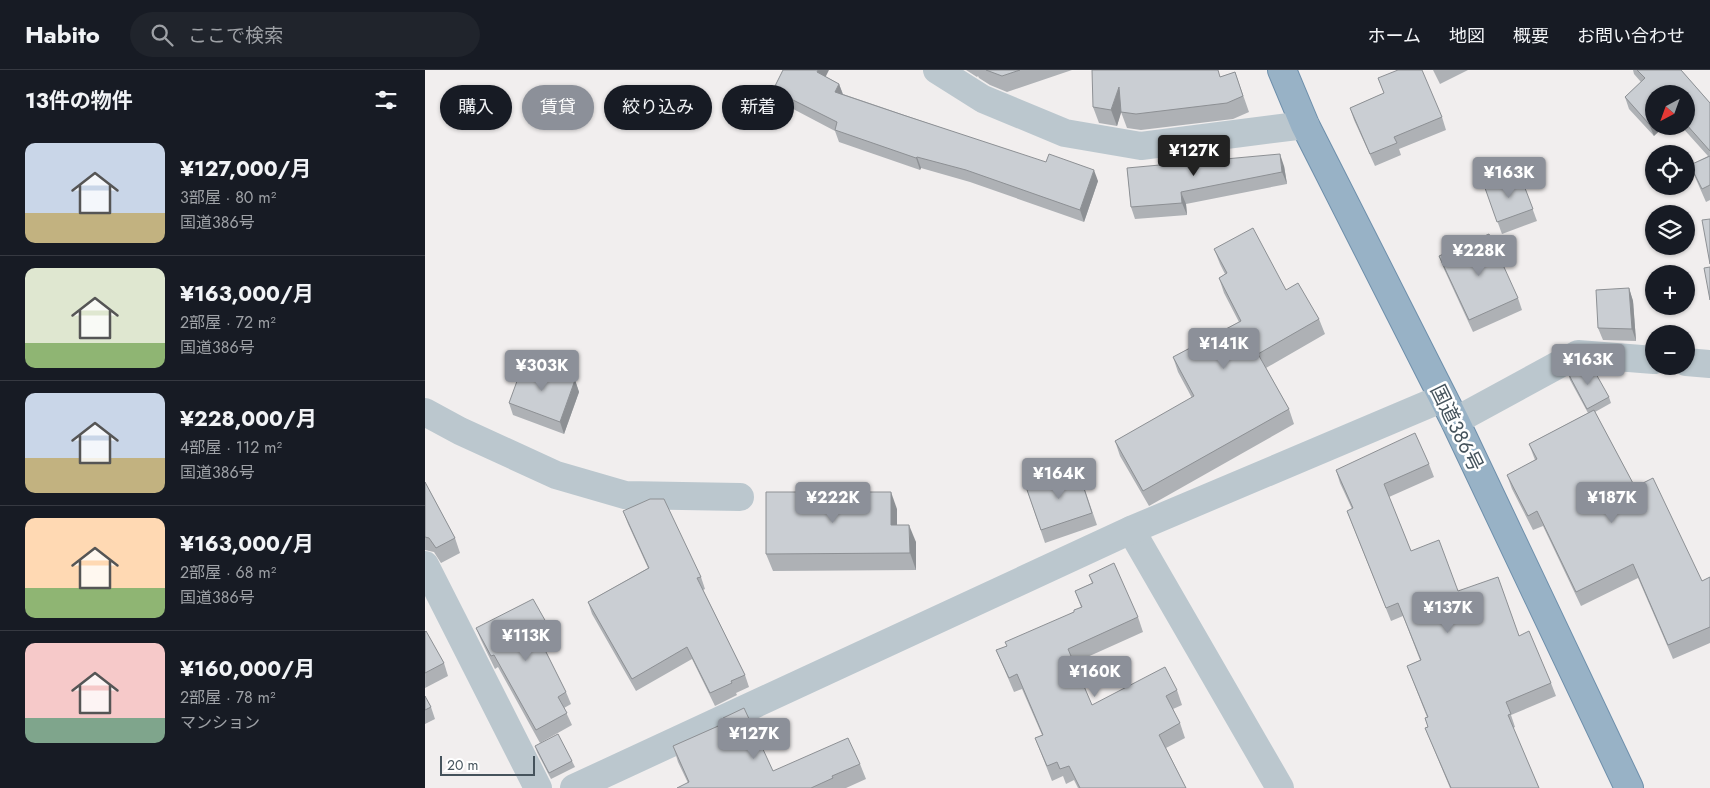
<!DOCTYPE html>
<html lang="ja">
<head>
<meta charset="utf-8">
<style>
	body { margin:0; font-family:Jost,"Noto Sans JP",sans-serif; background:#20242c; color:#f1f3f6; height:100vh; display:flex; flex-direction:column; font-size:19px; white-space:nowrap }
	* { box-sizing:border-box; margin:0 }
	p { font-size:16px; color:#9ea1a6 }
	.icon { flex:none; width:28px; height:28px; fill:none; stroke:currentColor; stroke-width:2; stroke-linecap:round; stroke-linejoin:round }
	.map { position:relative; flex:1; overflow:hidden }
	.panel { display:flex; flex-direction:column; background:#171b24; width:425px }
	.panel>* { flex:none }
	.hud { position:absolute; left:15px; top:15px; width:475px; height:45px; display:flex; gap:10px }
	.needle { width:32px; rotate:221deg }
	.fabs { position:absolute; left:1220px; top:15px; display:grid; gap:10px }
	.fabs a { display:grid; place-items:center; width:50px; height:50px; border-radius:50%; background:#171b24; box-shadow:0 1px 4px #0004; font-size:25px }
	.scale { position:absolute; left:15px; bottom:12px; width:95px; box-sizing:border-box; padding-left:5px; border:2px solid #45535c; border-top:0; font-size:14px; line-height:18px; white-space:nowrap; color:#45535c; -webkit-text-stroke:4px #fff; paint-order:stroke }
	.price { position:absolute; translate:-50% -42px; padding:0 11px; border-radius:5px; background:#8c9099; color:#fff; font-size:16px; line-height:32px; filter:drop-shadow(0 1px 2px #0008) }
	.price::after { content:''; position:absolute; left:50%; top:30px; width:15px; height:11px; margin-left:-8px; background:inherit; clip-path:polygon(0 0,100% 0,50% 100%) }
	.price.selected { background:#222; color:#fff }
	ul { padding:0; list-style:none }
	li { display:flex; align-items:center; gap:15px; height:125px; padding:0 25px }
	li+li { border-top:1px solid #363941 }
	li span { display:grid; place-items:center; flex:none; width:140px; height:100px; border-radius:10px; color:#555 }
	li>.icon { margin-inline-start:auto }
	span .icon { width:60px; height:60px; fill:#fffc; stroke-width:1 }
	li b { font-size:21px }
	h2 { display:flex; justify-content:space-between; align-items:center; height:60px; padding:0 25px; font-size:21px }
	.chip { padding:0 18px; border-radius:22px; background:#171b24; box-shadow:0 1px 4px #0004; font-size:18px; line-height:45px }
	.chip.selected { background:#8c9099; color:#fff }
	header { display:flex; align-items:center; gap:30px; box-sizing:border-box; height:70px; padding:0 25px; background:#171b24; border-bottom:1px solid #363941 }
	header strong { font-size:24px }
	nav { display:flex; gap:28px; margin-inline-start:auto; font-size:18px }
	.search { width:350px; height:45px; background:#20242c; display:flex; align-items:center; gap:12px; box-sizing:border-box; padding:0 18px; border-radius:28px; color:#9ea1a6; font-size:19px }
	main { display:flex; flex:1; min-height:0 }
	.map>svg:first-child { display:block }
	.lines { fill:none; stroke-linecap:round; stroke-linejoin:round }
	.trunk-casing { stroke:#6e8fab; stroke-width:30 }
	.minor { stroke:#bbc7ce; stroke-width:28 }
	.trunk { stroke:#98b2c6; stroke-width:28 }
	.wall { fill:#aeb1b5 }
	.shaded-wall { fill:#8d9094 }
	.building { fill:#caced3; stroke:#8d9094 }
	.labels { text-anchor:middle; stroke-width:5; stroke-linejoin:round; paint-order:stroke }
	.street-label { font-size:20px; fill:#45535c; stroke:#fff }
</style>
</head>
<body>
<header>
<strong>Habito</strong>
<div class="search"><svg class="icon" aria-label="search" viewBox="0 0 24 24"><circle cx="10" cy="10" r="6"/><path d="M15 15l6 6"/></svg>ここで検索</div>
<nav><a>ホーム</a><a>地図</a><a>概要</a><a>お問い合わせ</a></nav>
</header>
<main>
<section class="panel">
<h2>13件の物件<svg class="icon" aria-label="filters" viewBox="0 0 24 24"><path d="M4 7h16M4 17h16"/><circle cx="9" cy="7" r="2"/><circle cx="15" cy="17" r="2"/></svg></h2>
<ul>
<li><span style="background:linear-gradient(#c9d6e8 70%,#c2b280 0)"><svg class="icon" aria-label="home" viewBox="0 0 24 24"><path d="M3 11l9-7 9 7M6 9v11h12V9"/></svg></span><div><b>¥127,000/月</b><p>3部屋 · 80 m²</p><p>国道386号</p></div></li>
<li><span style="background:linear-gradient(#dfe7d0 75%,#8fb573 0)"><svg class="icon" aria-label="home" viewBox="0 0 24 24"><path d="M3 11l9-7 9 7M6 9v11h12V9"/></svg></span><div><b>¥163,000/月</b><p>2部屋 · 72 m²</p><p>国道386号</p></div></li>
<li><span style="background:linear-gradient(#c9d6e8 65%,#c2b280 0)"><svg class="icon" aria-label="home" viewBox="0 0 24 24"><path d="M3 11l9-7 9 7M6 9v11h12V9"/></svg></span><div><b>¥228,000/月</b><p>4部屋 · 112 m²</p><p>国道386号</p></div></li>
<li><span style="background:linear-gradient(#ffd9b3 70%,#8fb573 0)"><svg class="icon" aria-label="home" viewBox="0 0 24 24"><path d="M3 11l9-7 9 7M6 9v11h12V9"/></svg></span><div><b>¥163,000/月</b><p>2部屋 · 68 m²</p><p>国道386号</p></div></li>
<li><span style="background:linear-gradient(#f6c9c9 75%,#7fa58c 0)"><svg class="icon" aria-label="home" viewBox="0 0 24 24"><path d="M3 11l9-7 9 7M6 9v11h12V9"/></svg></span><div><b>¥160,000/月</b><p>2部屋 · 78 m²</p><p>マンション</p></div></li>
</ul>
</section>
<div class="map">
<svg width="1285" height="718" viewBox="0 0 1285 718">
	<rect width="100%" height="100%" fill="#f1eeee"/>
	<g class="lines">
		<g class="trunk-casing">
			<path id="trunk" d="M857,0L880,55L1030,351L1204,718"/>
		</g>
		<g class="minor">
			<path d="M512,0L558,29L640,63L716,76L880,55"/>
			<path d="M1261,292L1285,294"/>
			<path d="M0,342L35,361L131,405L200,425L315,427"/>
			<path d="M1030,351L1153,284L1229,290"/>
			<path d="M706,460L855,718"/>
			<path d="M0,495L113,718"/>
			<path d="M149,718L706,460L1018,328"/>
		</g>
		<use href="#trunk" class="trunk"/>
	</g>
	<g class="wall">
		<path d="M541,0H647L582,22L565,15L554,8L553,6L552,7Z"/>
		<path d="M1008,0H1043L1015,14Z"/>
		<path d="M1208,0H1256L1285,33V130L1281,132L1270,107L1265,95L1283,86L1256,56H1261V24H1229V66L1204,39L1200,27L1216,12L1209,4Z"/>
		<path d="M810,2L824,42L808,49L716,60L702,58L696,42L692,56L674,53L668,37L795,7Z"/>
		<path d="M400,6L414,14L418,24L673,111L659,152L545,112L496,98L495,100L414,72L410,61L353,31L348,20Z"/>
		<path d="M953,8L1017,47L1021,60L974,79L976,85L950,96L929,50L925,38L959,23Z"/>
		<path d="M859,96L862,114L761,134L762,145L710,149L706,137L702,98Z"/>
		<path d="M1095,105L1112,151L1077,164L1060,118Z"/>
		<path d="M789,179L861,220L894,249L900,264L841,298L864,339L869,354L724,436L695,386L690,371L767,328L753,302L748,287L814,252L799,223L794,208L800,204L795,194Z"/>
		<path d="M1014,186L1093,228L1097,240L1048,262L1019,199Z"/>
		<path d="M1204,218L1208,231L1211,271L1178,270L1173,258Z"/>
		<path d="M1143,303L1184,327L1186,333L1170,342L1210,417L1277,511L1285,507V573L1248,589L1213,508L1156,536L1118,456L1108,460L1087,419L1082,405L1110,390L1104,374L1163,343L1145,310Z"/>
		<path d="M150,310L154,322L139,364L88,345L84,333Z"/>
		<path d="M1004,394L1009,407L964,427L986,481L1033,521L1094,566L1126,613L1131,626L1086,645L1090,657L1088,658L1114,718H1025L1000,658L1003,657L1000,648L1002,647L982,596L995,590L978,546L966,551L927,454L922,441L927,439L915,413L911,400Z"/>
		<path d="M653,400L672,455L620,473L601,417Z"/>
		<path d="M0,412L30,468L35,483L16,493L9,482L0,480Z"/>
		<path d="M472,439V455L491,472V500L348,501L341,484Z"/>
		<path d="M198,441L276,507L280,519L278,520L320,605L324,617L311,623L312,625L290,636L267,589L211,621L167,544L163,532L223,498L203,454Z"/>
		<path d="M664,505L713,547L718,562L649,593L667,635L752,620L757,635L748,639L755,653L760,668L741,678L761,718H653L649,710L641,714L638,706L627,711L610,668L617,665L597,619L589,622L571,580L582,576L649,542L656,537L650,521L667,513Z"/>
		<path d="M121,552L125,564L115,570L141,622L146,634L139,638L147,655L115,673L73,597L70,599L56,570L51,558Z"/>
		<path d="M0,562L19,593L23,606L0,618Z"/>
		<path d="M0,626L6,637L10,649L0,654Z"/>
		<path d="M298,648L348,701L435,694L441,709L421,718H252L263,713L253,692L248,676L300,653Z"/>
		<path d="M110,676L147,691L150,697L126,709L112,682Z"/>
	</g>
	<g class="shaded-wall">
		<path d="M393,0H404L397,14L392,2Z"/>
		<path d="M414,14L418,25L410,22Z"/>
		<path d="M694,17L699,33L692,56L686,40Z"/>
		<path d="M1229,50V56H1240L1229,66L1224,54Z"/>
		<path d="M855,84L859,96L862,114L857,102Z"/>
		<path d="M492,87L496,98L495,100L491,88Z"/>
		<path d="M669,100L673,111L659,152L655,140Z"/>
		<path d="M756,122L761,134L762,145L757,133Z"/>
		<path d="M1204,218L1208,231L1211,271L1207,259Z"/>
		<path d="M150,310L154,322L139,364L135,352Z"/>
		<path d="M466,422L472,439V472L466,455Z"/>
		<path d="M484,455L491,472V500L485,483Z"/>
	</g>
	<g class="building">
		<path d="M358,0H393L392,2L414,14L410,22L478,45L621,92L624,84L669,100L655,140L541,100L492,87L491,88L410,60L412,52L348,20Z"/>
		<path d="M561,0H595L577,6Z"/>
		<path d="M667,0H793L795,7L810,2L818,26L802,33L711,44L696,42L694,17L686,40L668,37Z"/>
		<path d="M973,0H997L1017,47L969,67L972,73L945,84L925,38L959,23L953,8Z"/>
		<path d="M1212,0H1256L1285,33V81L1261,54V24H1229V50L1224,54L1200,27L1220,8Z"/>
		<path d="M855,84L857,102L756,122L757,133L706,137L702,98Z"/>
		<path d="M1285,86V115L1277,119L1265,95Z"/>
		<path d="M1095,105L1108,139L1072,152L1060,118Z"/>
		<path d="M1285,149V194L1277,150Z"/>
		<path d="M828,158L861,220L873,213L894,249L833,284L864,339L718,421L690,371L769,326L748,287L816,251L794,208L802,203L789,179Z"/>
		<path d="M1064,164L1093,228L1044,250L1014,186Z"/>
		<path d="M1285,197V230L1279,198Z"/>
		<path d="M1204,218L1207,259L1173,258L1171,220Z"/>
		<path d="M99,292L150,310L135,352L84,333Z"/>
		<path d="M1160,294L1166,295L1184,327L1162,339L1143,303Z"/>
		<path d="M1169,340L1210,417L1228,408L1277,511L1285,507V557L1243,575L1208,494L1151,522L1112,441L1103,446L1082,405L1112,389L1104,374Z"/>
		<path d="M990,363L1004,394L959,414L986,481L1014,470L1033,521L1073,507L1094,566L1104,561L1126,613L1081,632L1086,644L1083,645L1114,718H1026L1000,658L1003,657L1000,648L1003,647L982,596L996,590L973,533L961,538L922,441L928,438L911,400Z"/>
		<path d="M653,400L667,443L616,460L601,417Z"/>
		<path d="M0,412L30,468L11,478L4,468L0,467Z"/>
		<path d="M341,422H466V455H484L485,483L341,484Z"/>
		<path d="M225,429H239L276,507L272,508L320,605L306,611L307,613L285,623L262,577L207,609L163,532L224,498L198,441Z"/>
		<path d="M689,493L713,547L643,579L667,635L740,597L752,620L741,626L755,653L734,665L761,718H655L644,696L635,699L632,692L622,696L610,668L618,665L592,604L584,608L571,580L582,576L580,572L649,542V540L657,537L650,521L668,513L664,505Z"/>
		<path d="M108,529L121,552L109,558L141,622L133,627L142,643L111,660L69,585L66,586L51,558Z"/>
		<path d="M1,561L19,593L0,603V562Z"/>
		<path d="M0,626L6,637L0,640Z"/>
		<path d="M319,638L348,701L423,668L435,694L407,706L408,708L386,718H252L264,712L248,676L300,653L298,648Z"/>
		<path d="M133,664L147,691L124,703L110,676Z"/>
	</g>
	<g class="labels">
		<g class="street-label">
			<text transform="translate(1032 358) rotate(64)" y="7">国道386号</text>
		</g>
	</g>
</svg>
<div class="fabs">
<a><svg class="needle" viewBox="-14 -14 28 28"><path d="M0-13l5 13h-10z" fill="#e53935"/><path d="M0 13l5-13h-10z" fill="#9ea1a6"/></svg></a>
<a><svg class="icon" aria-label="locate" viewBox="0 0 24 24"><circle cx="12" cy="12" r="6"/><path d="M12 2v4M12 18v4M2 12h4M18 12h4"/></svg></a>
<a><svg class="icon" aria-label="layers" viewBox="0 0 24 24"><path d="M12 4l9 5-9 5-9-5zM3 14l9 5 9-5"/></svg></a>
<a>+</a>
<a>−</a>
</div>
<div class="scale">20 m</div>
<b class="price selected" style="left:769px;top:107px">¥127K</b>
<b class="price" style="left:1084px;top:129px">¥163K</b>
<b class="price" style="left:1054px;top:207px">¥228K</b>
<b class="price" style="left:799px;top:300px">¥141K</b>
<b class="price" style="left:1163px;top:316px">¥163K</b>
<b class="price" style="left:117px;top:322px">¥303K</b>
<b class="price" style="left:634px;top:430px">¥164K</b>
<b class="price" style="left:408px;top:454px">¥222K</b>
<b class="price" style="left:1187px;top:454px">¥187K</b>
<b class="price" style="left:1023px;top:564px">¥137K</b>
<b class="price" style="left:101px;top:592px">¥113K</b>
<b class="price" style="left:670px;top:628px">¥160K</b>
<b class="price" style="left:329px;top:690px">¥127K</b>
<div class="hud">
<a class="chip">購入</a>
<a class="chip selected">賃貸</a>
<a class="chip">絞り込み</a>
<a class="chip">新着</a>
</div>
</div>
</main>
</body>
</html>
